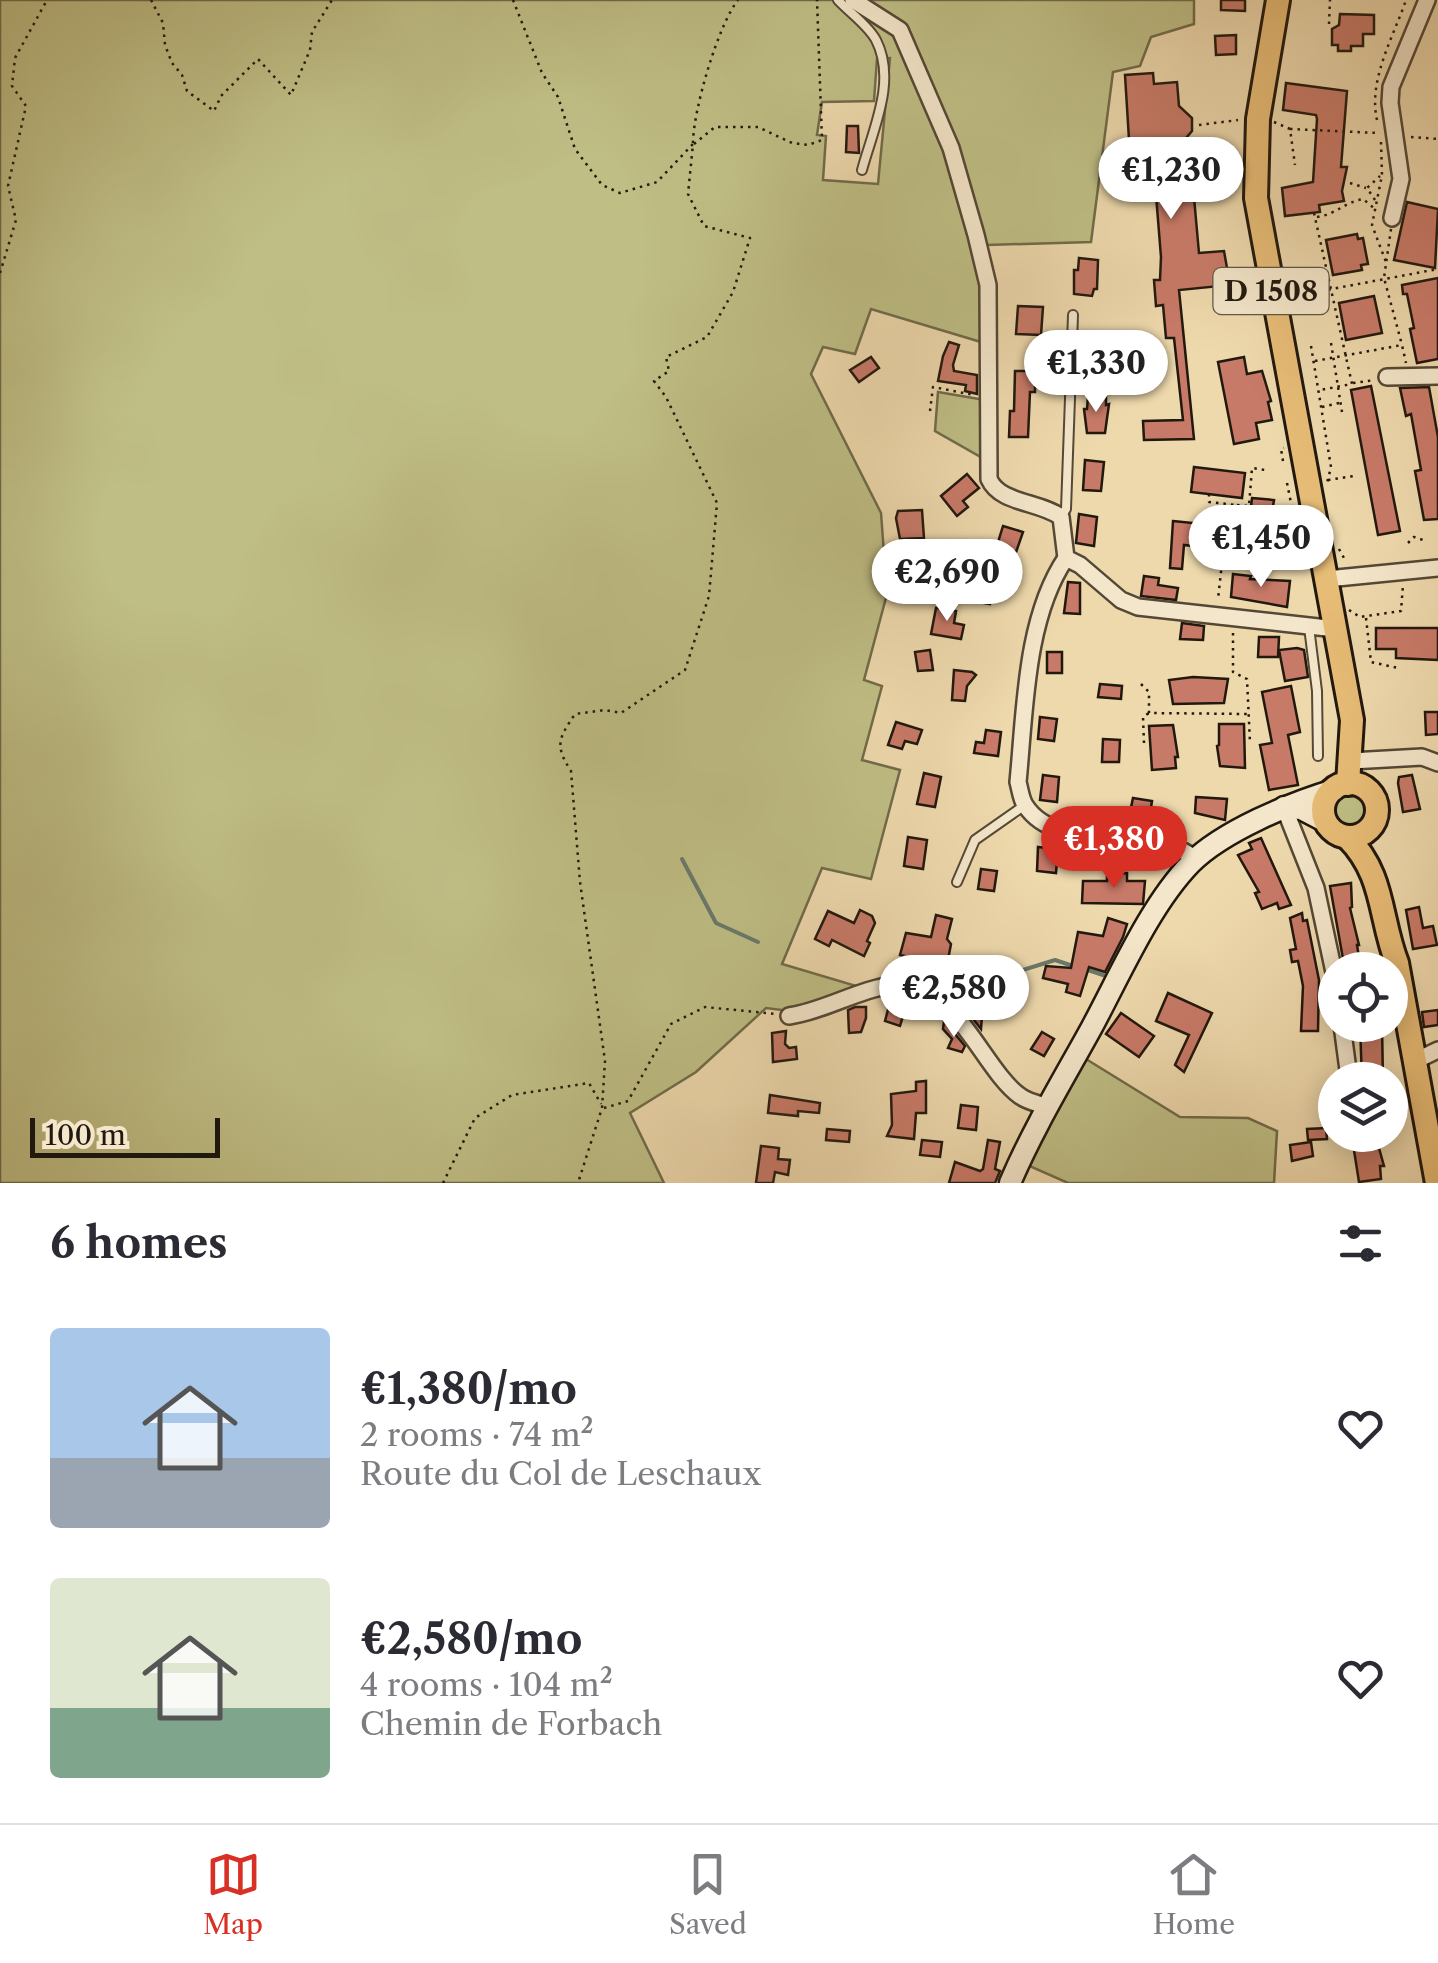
<!DOCTYPE html>
<html lang="en">
<head>
<meta charset="utf-8">
<style>
	body { margin:0; font-family:"Libre Caslon Text",serif; background:#f7f7f7; color:#2b2b33; height:100vh; display:flex; flex-direction:column; font-size:38px; white-space:nowrap }
	* { box-sizing:border-box; margin:0 }
	p { font-size:32px; color:#7c7c81 }
	.icon { flex:none; width:55px; height:55px; fill:none; stroke:currentColor; stroke-width:2; stroke-linecap:round; stroke-linejoin:round }
	.map { position:relative; height:1183px; overflow:hidden }
	.details { display:flex; flex-direction:column; background:#fff; flex:1 }
	.details>* { flex:none }
	.buttons { position:absolute; left:1318px; top:952px; display:grid; gap:20px }
	.buttons a { display:grid; place-items:center; width:90px; height:90px; border-radius:50%; background:#fff; box-shadow:0 5px 25px #0003; font-size:50px }
	.scale { position:absolute; left:30px; bottom:25px; width:190px; box-sizing:border-box; padding-left:10px; border:5px solid #21180e; border-top:0; font-size:28px; line-height:35px; white-space:nowrap; color:#21180e; -webkit-text-stroke:8px #f4e6ca; paint-order:stroke }
	.price { position:absolute; translate:-50% -85px; padding:0 22px; border-radius:35px; background:#fff; color:#222; font-size:32px; line-height:65px; filter:drop-shadow(0 2px 5px #0008) }
	.price::after { content:''; position:absolute; left:50%; top:60px; width:30px; height:22px; margin-left:-15px; background:inherit; clip-path:polygon(0 0,100% 0,50% 100%) }
	.price.selected { background:#d93025; color:#fff }
	ul { padding:0; list-style:none }
	li { display:flex; align-items:center; gap:30px; height:250px; padding:0 50px }
	li span { display:grid; place-items:center; flex:none; width:280px; height:200px; border-radius:10px; color:#555 }
	li>.icon { margin-inline-start:auto }
	span .icon { width:120px; height:120px; fill:#fffc; stroke-width:1 }
	li b { font-size:42px }
	h2 { display:flex; justify-content:space-between; align-items:center; height:120px; padding:0 50px; font-size:42px }
	.dock { display:flex; justify-content:space-around; align-items:center; height:140px; border-top:2px solid #e1e1e2; background:#fff; font-size:28px; color:#7c7c81 }
	.dock a { display:grid; justify-items:center; gap:5px }
	.dock .selected { color:#d93025 }
	.map>svg:first-child { display:block }
	.green { fill:#bfbe85; stroke:#706b4a; stroke-width:2.5; fill-rule:evenodd }
	.lines { fill:none; stroke-linecap:round; stroke-linejoin:round }
	.stream { stroke:#69796c; stroke-width:4 }
	.building { fill:#c87a68; stroke:#21180e; stroke-width:2.5 }
	.lane-casing { stroke:#544836; stroke-width:12 }
	.street-casing { stroke:#544836; stroke-width:20 }
	.secondary-casing { stroke:#21180e; stroke-width:25 }
	.primary-casing { stroke:#21180e; stroke-width:28 }
	.path { stroke:#21180e; stroke-width:2.5; stroke-dasharray:2.5 5; stroke-linecap:butt }
	.lane { stroke:#f4e6ca; stroke-width:8 }
	.street { stroke:#f4e6ca; stroke-width:15 }
	.secondary { stroke:#f4e6ca; stroke-width:20 }
	.primary { stroke:#e7bc76; stroke-width:22 }
	.labels { text-anchor:middle; stroke-width:8; stroke-linejoin:round; paint-order:stroke }
	.shield { fill:#f4e6ca; stroke:#605646; stroke-width:2.5 }
	.shield-label { font-size:28px; font-weight:bold; fill:#21180e }
</style>
</head>
<body>
<div class="map">
<svg width="1438" height="1183" viewBox="0 0 1438 1183">
	<rect width="100%" height="100%" fill="#eed9ad"/>
	<filter id="stains"><feTurbulence type="fractalNoise" baseFrequency=".002" numOctaves="4"/><feColorMatrix values="0 0 0 0 .2 0 0 0 0 .09 0 0 0 0 .02 0 0 0 .5 -.17"/></filter>
	<radialGradient id="worn" r=".72"><stop offset=".6" stop-color="#630" stop-opacity="0"/><stop offset="1" stop-color="#630" stop-opacity=".3"/></radialGradient>
	<g class="green">
		<path d="M0,0H1194V24L1151,37L1140,66L1113,72L1091,242L987,245L981,342L871,309L855,354L823,347L811,374L881,513L887,594L864,680L882,686L862,760L900,770L871,879L822,868L782,964L863,988L790,1011L766,1008L696,1072L630,1113L664,1183H0ZM890,58L878,184L823,180L826,136L817,135L822,102L874,101L877,59Z"/>
		<path d="M938,392L985,400L986,460L935,431Z"/>
		<circle cx="1351" cy="811" r="17"/>
		<path d="M1086,1059L1180,1117L1248,1118L1277,1131L1274,1183H1068L1027,1165Z"/>
	</g>
	<g class="lines">
		<g class="stream">
			<path d="M682,859L716,923L758,942"/>
			<path d="M1085,969L1106,976"/>
			<path d="M920,980L934,979"/>
			<path d="M954,980L997,978L1055,960L1076,967"/>
		</g>
	</g>
	<g class="building">
		<path d="M1221,0H1245V11L1221,10Z"/>
		<path d="M1340,14L1374,15V34H1363V46H1351V51H1338V45H1332V29L1339,25Z"/>
		<path d="M1236,35V54L1216,55L1215,36Z"/>
		<path d="M1153,73L1154,84L1177,82L1179,106L1192,118V131L1181,144L1182,169L1185,168L1186,175H1192L1199,253L1224,251L1230,285L1179,290L1194,439L1144,440L1143,421L1183,420L1174,338H1166L1163,305L1156,306L1154,280H1160L1161,257L1154,170L1131,172L1125,75Z"/>
		<path d="M1286,83L1347,91L1341,167H1347L1342,191L1344,201L1319,205L1320,212L1285,216L1282,188L1313,182L1317,119L1316,115L1283,110Z"/>
		<path d="M847,126H858L859,153L846,152Z"/>
		<path d="M1407,202L1438,209L1435,268L1394,260Z"/>
		<path d="M1357,234L1358,239L1363,238L1368,264L1361,265L1362,270L1333,275L1326,240Z"/>
		<path d="M1079,258L1098,260L1097,289H1094L1092,296L1074,294V270H1078Z"/>
		<path d="M1438,278V359L1417,363L1410,329L1414,328L1407,294H1403L1402,285Z"/>
		<path d="M1374,296L1382,333L1346,340L1339,303Z"/>
		<path d="M1018,306L1043,307L1041,335L1016,334Z"/>
		<path d="M1089,338H1108L1110,367H1107V375L1088,374L1086,350H1089Z"/>
		<path d="M949,342L959,345L953,365L954,371L977,375V394L965,391L966,385L938,381L943,356Z"/>
		<path d="M871,357L879,368L859,382L850,370Z"/>
		<path d="M1244,357L1247,374L1262,371L1271,401L1268,402L1272,420L1256,423L1259,439L1234,444L1218,362Z"/>
		<path d="M1015,371H1035V392H1030L1028,437H1009L1010,411H1014Z"/>
		<path d="M1371,386L1400,531L1378,535L1351,390Z"/>
		<path d="M1429,387L1438,437V519L1424,520L1415,471L1421,470L1411,414L1406,416L1400,388Z"/>
		<path d="M1088,396L1106,397V405L1109,404L1105,433H1087L1084,409H1087Z"/>
		<path d="M1085,460L1104,462L1101,491L1083,490Z"/>
		<path d="M1194,467L1245,473L1242,498L1191,492Z"/>
		<path d="M967,474L979,488L963,501L968,507L957,516L941,496Z"/>
		<path d="M1252,498L1274,500L1272,512H1278L1273,562L1245,560Z"/>
		<path d="M922,510L924,538L900,539L896,518L898,511Z"/>
		<path d="M1079,514L1097,517L1094,546L1076,543Z"/>
		<path d="M1173,521L1213,525L1210,548L1184,545L1182,569L1170,568Z"/>
		<path d="M1003,526L1023,532L1014,558L995,552Z"/>
		<path d="M1233,574L1251,576L1250,579L1290,581L1287,607L1231,597Z"/>
		<path d="M978,576L995,579L990,604L973,601Z"/>
		<path d="M1144,576L1159,578L1158,585L1178,588L1176,600L1141,596Z"/>
		<path d="M1068,582L1080,583V614L1064,613Z"/>
		<path d="M936,608L956,611L954,623L964,625L961,639L931,634Z"/>
		<path d="M1182,623L1204,626L1203,640L1180,639Z"/>
		<path d="M1376,628H1438V660L1396,658V649H1376Z"/>
		<path d="M1259,637H1279L1278,657H1258Z"/>
		<path d="M1297,648L1304,650L1308,677L1285,681L1279,650Z"/>
		<path d="M930,650L933,670L918,671L915,652Z"/>
		<rect x="1047" y="652" width="15" height="21"/>
		<path d="M954,670L972,672L976,675L967,686L965,701L952,700Z"/>
		<path d="M1193,677L1228,679L1224,703L1173,704L1169,680Z"/>
		<path d="M1100,684L1122,686L1121,699L1098,697Z"/>
		<path d="M1291,686L1300,732L1288,735L1298,785L1269,790L1260,745L1272,743L1262,692Z"/>
		<path d="M1425,712H1438V734L1426,735Z"/>
		<path d="M1040,717L1057,719L1054,741L1038,739Z"/>
		<path d="M896,722L922,730L917,744L905,741L902,749L888,745Z"/>
		<path d="M1219,724H1244L1245,768L1220,766L1217,746L1219,745Z"/>
		<path d="M1173,725L1178,757H1175L1176,768L1152,770L1149,726Z"/>
		<path d="M986,730L1001,732L998,756L974,753L976,742L984,743Z"/>
		<path d="M1103,739L1120,740L1119,762H1102Z"/>
		<path d="M924,773L941,777L935,807L917,804Z"/>
		<path d="M1043,775L1059,777L1057,802L1040,800Z"/>
		<path d="M1412,775L1420,809L1403,812L1398,783L1399,777Z"/>
		<path d="M1196,797L1227,799L1225,820L1195,813Z"/>
		<path d="M1133,798L1152,801L1149,820L1129,817Z"/>
		<path d="M908,837L927,840L923,869L904,866Z"/>
		<path d="M1261,838L1291,905L1279,909L1277,903L1262,909L1255,893L1259,892L1238,855L1252,849L1249,843Z"/>
		<path d="M1038,847L1058,849L1056,873L1037,871Z"/>
		<path d="M981,869L997,871L994,891L978,889Z"/>
		<path d="M1127,873V881H1145L1143,904L1082,903L1083,881H1107V874Z"/>
		<path d="M1351,883L1352,907L1350,908L1359,945H1357L1361,970H1345L1330,886Z"/>
		<path d="M1419,907L1423,928L1433,926L1437,945L1413,949L1406,910Z"/>
		<path d="M860,910L872,916L875,923L867,941L870,943L864,956L832,940L829,946L815,939L828,911L854,923Z"/>
		<path d="M1302,913L1303,921L1307,920L1319,980L1318,1031H1301L1303,986L1298,961L1292,962L1290,950L1296,949L1290,918Z"/>
		<path d="M936,915L952,919L947,939L951,944L947,965L900,955L906,933L931,937Z"/>
		<path d="M1108,918L1127,924L1123,937L1105,972L1089,967L1080,996L1066,992L1068,984L1043,978L1046,966L1071,968L1078,932L1103,936Z"/>
		<path d="M976,984L1004,987L1001,1006L983,1003L981,1029L974,1020L973,1004L958,1002L951,996L952,989L975,992Z"/>
		<path d="M1168,993L1212,1013L1184,1072L1175,1065L1189,1035L1156,1021Z"/>
		<path d="M890,1002L906,1006L900,1026L885,1021Z"/>
		<path d="M855,1007H866V1018L861,1032L849,1033L848,1010Z"/>
		<path d="M1438,1010V1025L1424,1027L1422,1012Z"/>
		<path d="M1121,1013L1154,1036L1139,1057L1106,1034Z"/>
		<path d="M944,1021L965,1046L962,1052L948,1048L952,1039L943,1029Z"/>
		<path d="M1360,1025H1382L1383,1080H1362Z"/>
		<path d="M786,1031L785,1044L789,1048L796,1047L797,1059L773,1062L772,1033Z"/>
		<path d="M1042,1032L1054,1039L1044,1056L1031,1049Z"/>
		<path d="M926,1081V1113H916L914,1139L887,1136L892,1125L891,1094L916,1091V1082Z"/>
		<path d="M770,1095L820,1103L819,1113L798,1111V1116L768,1113Z"/>
		<path d="M961,1105L978,1107L976,1130L958,1128Z"/>
		<path d="M1326,1128L1327,1139L1308,1140L1307,1129Z"/>
		<path d="M827,1129L850,1131L849,1142L826,1140Z"/>
		<path d="M922,1140L942,1142L940,1157L920,1155Z"/>
		<path d="M988,1140L1000,1142L995,1169L1000,1171L995,1183H949L955,1162L980,1171L983,1169Z"/>
		<path d="M1377,1141L1384,1166H1380L1381,1179L1359,1182L1353,1144Z"/>
		<path d="M1311,1142L1313,1156L1292,1161L1290,1145Z"/>
		<path d="M761,1146L779,1148L778,1159L790,1160L788,1175L775,1172L773,1183H756Z"/>
	</g>
	<g class="lines">
		<g class="lane-casing">
			<g id="lane">
				<path d="M838,0C849,12 868,25 876,40C897,81 873,129 862,170"/>
				<path d="M1061,517L1066,509L1073,315"/>
				<path d="M1309,627L1317,691L1318,756"/>
				<path d="M957,882L975,840L1025,805"/>
			</g>
		</g>
		<g class="street-casing">
			<g id="street">
				<path d="M853,0L900,30L951,148L976,235L988,285L989,479C1000,504 1039,501 1061,517L1066,558L1080,565L1121,600L1138,607L1336,629"/>
				<path d="M1392,218L1401,179L1390,103L1391,87L1427,0"/>
				<path d="M1387,377L1438,376"/>
				<path d="M1066,558C1025,618 1025,712 1018,782C1020,789 1021,799 1025,805C1058,857 1152,821 1195,859"/>
				<path d="M1327,579L1438,568"/>
				<path d="M1351,761L1422,757L1438,763"/>
				<path d="M1284,807L1316,888L1335,977"/>
				<path d="M789,1016C825,1011 860,988 895,985C954,979 983,1070 1020,1096C1028,1102 1039,1104 1049,1107"/>
				<path d="M1342,1025L1348,1070"/>
				<path d="M1415,1061L1438,1050"/>
			</g>
		</g>
		<g class="secondary-casing">
			<g id="secondary">
				<path d="M1284,807L1301,809L1326,822"/>
				<path d="M1010,1183C1033,1129 1064,1078 1092,1027C1120,975 1150,905 1191,863C1223,831 1291,803 1334,790"/>
			</g>
		</g>
		<g class="primary-casing">
			<g id="primary">
				<path d="M1278,0L1258,119L1256,198L1352,720L1348,784"/>
				<circle cx="1350" cy="810" r="27"/>
				<path d="M1347,837C1385,875 1379,917 1397,963L1437,1183"/>
			</g>
		</g>
		<g class="path">
			<path d="M151,0L163,23L165,45L172,63L182,75L187,91L214,111L221,96L258,59L291,95L310,50L312,32L332,0"/>
			<path d="M513,0L542,73L558,97L575,149L602,185L620,193L657,182L693,144L688,194L704,226L750,238L733,292L707,337L666,357L669,371L654,381L666,397L717,503L709,596L685,670L621,713L605,710L575,714C559,738 554,745 571,771L580,882L605,1061L602,1108L578,1183"/>
			<path d="M1329,24L1330,0"/>
			<path d="M1377,120C1368,80 1393,38 1406,0"/>
			<path d="M1274,122L1290,129L1295,165"/>
			<path d="M1199,125L1238,120"/>
			<path d="M1290,129L1378,133"/>
			<path d="M1411,137L1438,139"/>
			<path d="M1381,142L1382,175L1372,225L1386,262"/>
			<path d="M693,143C693,111 718,25 738,0"/>
			<path d="M694,144L715,127H758L792,143L808,145L822,140L817,0"/>
			<path d="M1350,183L1366,188"/>
			<path d="M1375,200L1367,188L1380,176"/>
			<path d="M1314,213L1352,384L1320,390"/>
			<path d="M1317,217C1337,214 1345,202 1363,199L1375,209"/>
			<path d="M1391,229L1384,278L1402,345"/>
			<path d="M0,273L16,220L8,186L26,106L12,86L15,58L47,0"/>
			<path d="M1321,291L1438,269"/>
			<path d="M1331,343L1342,412"/>
			<path d="M1311,346L1331,467L1327,483"/>
			<path d="M1315,361L1402,345L1406,363"/>
			<path d="M1353,383L1375,380"/>
			<path d="M1322,407L1339,403"/>
			<path d="M930,411L933,387L974,395"/>
			<path d="M1283,461L1281,449L1284,448"/>
			<path d="M1328,480L1354,476"/>
			<path d="M1287,483L1294,518H1298"/>
			<path d="M1209,494V502L1236,505L1229,558L1222,563L1218,599"/>
			<path d="M1237,505L1249,506L1252,468L1265,470"/>
			<path d="M1233,543L1242,544"/>
			<path d="M1408,543L1414,537L1423,540"/>
			<path d="M1339,549L1344,558"/>
			<path d="M1349,610L1360,617L1401,611L1403,585"/>
			<path d="M1366,618L1371,662L1398,668"/>
			<path d="M1233,633V672L1247,679L1250,743"/>
			<path d="M1141,684L1149,692V713L1247,714"/>
			<path d="M1144,743L1143,717L1149,713"/>
			<path d="M604,1108L628,1101L671,1024L705,1007L775,1014"/>
			<path d="M1390,1112L1407,1113"/>
			<path d="M443,1183L475,1118L512,1095L589,1083L601,1104"/>
		</g>
		<use href="#lane" class="lane"/>
		<use href="#street" class="street"/>
		<use href="#secondary" class="secondary"/>
		<use href="#primary" class="primary"/>
	</g>
	<g class="labels">
		<rect class="shield" x="1213.5" y="268" width="115" height="46" rx="8"/>
		<g class="shield-label">
			<text x="1271" y="301">D 1508</text>
		</g>
	</g>
	<rect width="100%" height="100%" filter="url(#stains)"/>
	<rect width="100%" height="100%" fill="url(#worn)"/>
</svg>
<div class="buttons">
<a><svg class="icon" aria-label="locate" viewBox="0 0 24 24"><circle cx="12" cy="12" r="6"/><path d="M12 2v4M12 18v4M2 12h4M18 12h4"/></svg></a>
<a><svg class="icon" aria-label="layers" viewBox="0 0 24 24"><path d="M12 4l9 5-9 5-9-5zM3 14l9 5 9-5"/></svg></a>
</div>
<div class="scale">100 m</div>
<b class="price" style="left:1171px;top:222px">€1,230</b>
<b class="price" style="left:1096px;top:415px">€1,330</b>
<b class="price" style="left:1261px;top:590px">€1,450</b>
<b class="price" style="left:947px;top:624px">€2,690</b>
<b class="price selected" style="left:1114px;top:891px">€1,380</b>
<b class="price" style="left:954px;top:1040px">€2,580</b>
</div>
<section class="details">
<h2>6 homes<svg class="icon" aria-label="filters" viewBox="0 0 24 24"><path d="M4 7h16M4 17h16"/><circle cx="9" cy="7" r="2"/><circle cx="15" cy="17" r="2"/></svg></h2>
<ul>
<li><span style="background:linear-gradient(#a9c7e8 65%,#9aa5b1 0)"><svg class="icon" aria-label="home" viewBox="0 0 24 24"><path d="M3 11l9-7 9 7M6 9v11h12V9"/></svg></span><div><b>€1,380/mo</b><p>2 rooms · 74 m²</p><p>Route du Col de Leschaux</p></div><svg class="icon" aria-label="heart" viewBox="0 0 24 24"><path d="M12 20l-8-8c-3-5 5-10 8-4 3-6 11-1 8 4z"/></svg></li>
<li><span style="background:linear-gradient(#dfe7d0 65%,#7fa58c 0)"><svg class="icon" aria-label="home" viewBox="0 0 24 24"><path d="M3 11l9-7 9 7M6 9v11h12V9"/></svg></span><div><b>€2,580/mo</b><p>4 rooms · 104 m²</p><p>Chemin de Forbach</p></div><svg class="icon" aria-label="heart" viewBox="0 0 24 24"><path d="M12 20l-8-8c-3-5 5-10 8-4 3-6 11-1 8 4z"/></svg></li>
</ul>
</section>
<nav class="dock">
<a class="selected"><svg class="icon" aria-label="map" viewBox="0 0 24 24"><path d="M3 6l6-2 6 2 6-2v14l-6 2-6-2-6 2zM9 4v14M15 6v14"/></svg>Map</a>
<a><svg class="icon" aria-label="saved" viewBox="0 0 24 24"><path d="M7 4h10v16l-5-4-5 4z"/></svg>Saved</a>
<a><svg class="icon" aria-label="home" viewBox="0 0 24 24"><path d="M3 11l9-7 9 7M6 9v11h12V9"/></svg>Home</a>
</nav>
</body>
</html>
